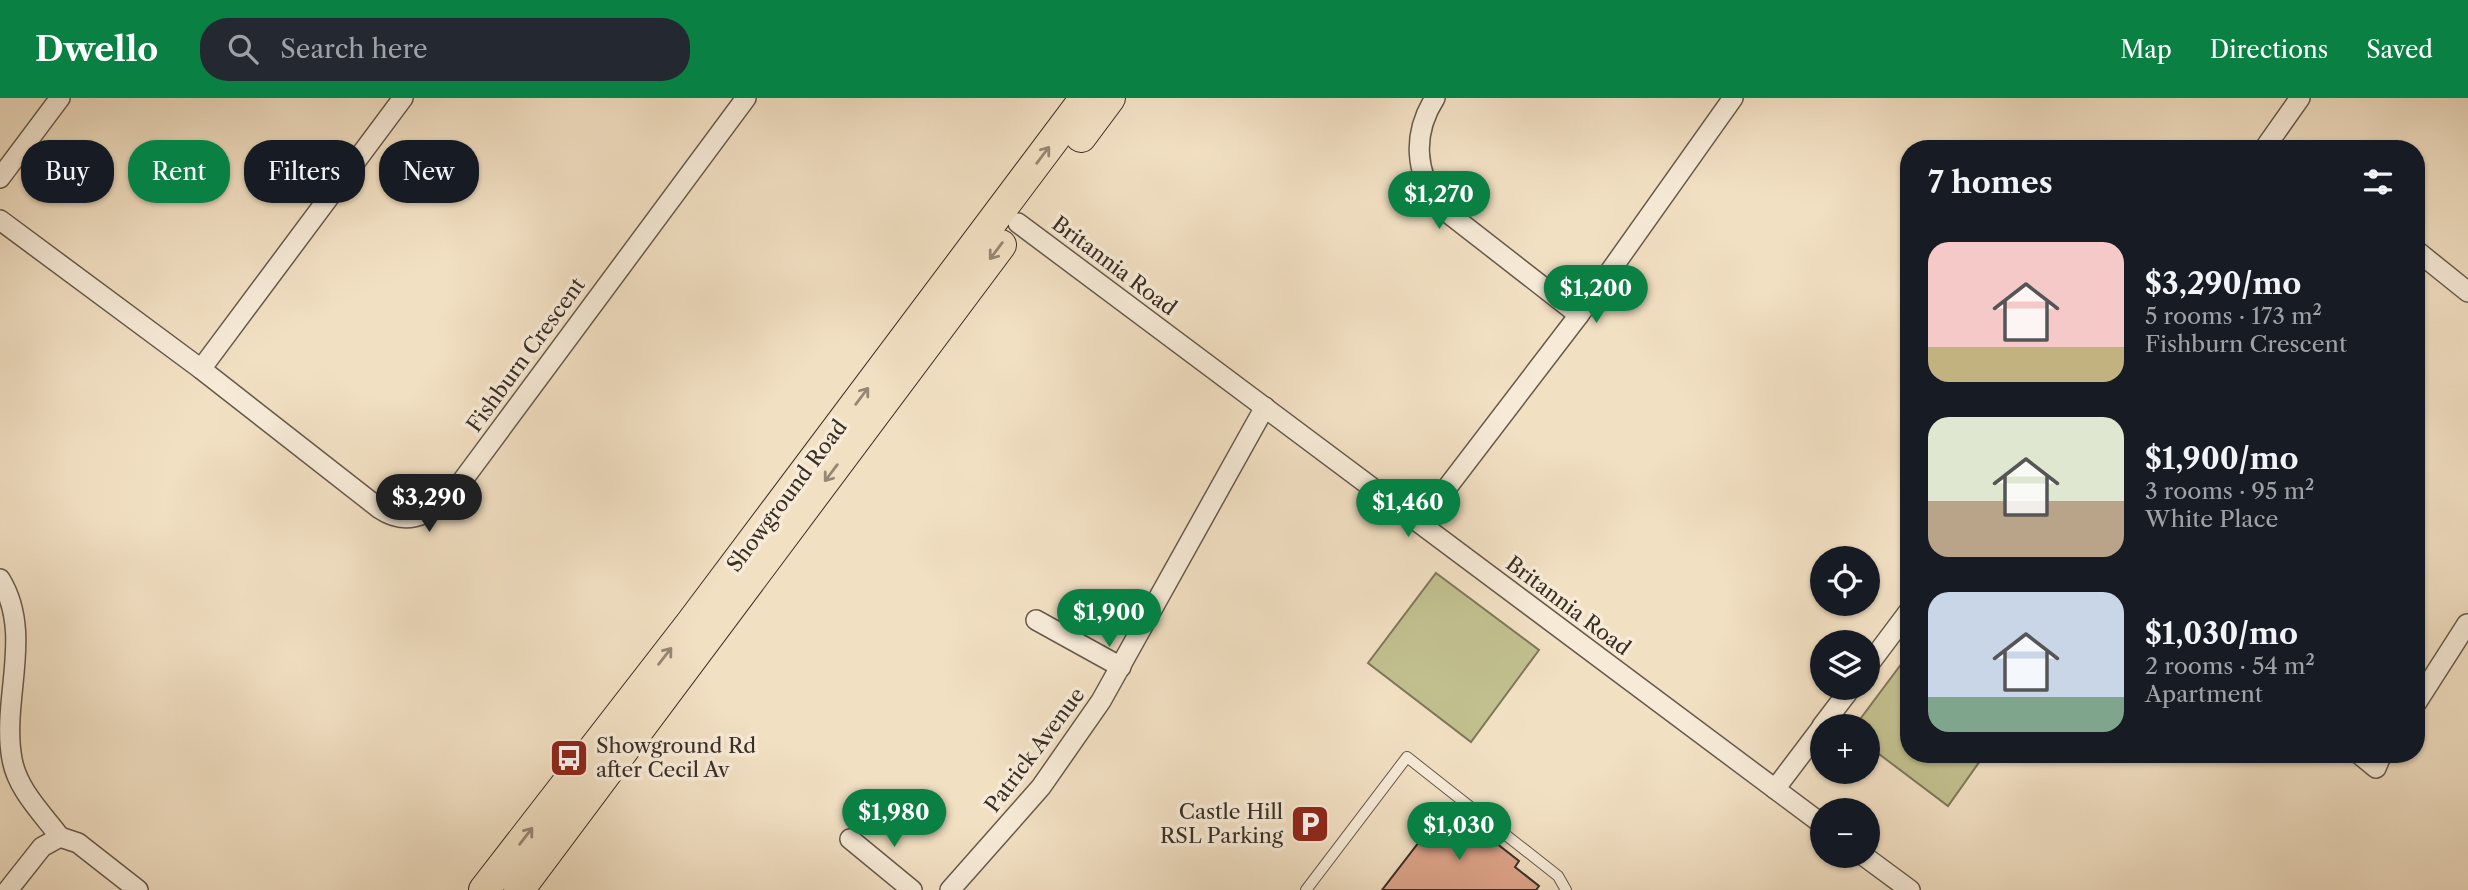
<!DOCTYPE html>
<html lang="en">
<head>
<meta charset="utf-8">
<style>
	body { margin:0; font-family:"Libre Caslon Text",serif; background:#242831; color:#f1f3f6; height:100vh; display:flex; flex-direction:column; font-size:26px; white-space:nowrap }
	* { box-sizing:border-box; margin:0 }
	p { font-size:23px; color:#9ea1a6 }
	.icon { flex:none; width:38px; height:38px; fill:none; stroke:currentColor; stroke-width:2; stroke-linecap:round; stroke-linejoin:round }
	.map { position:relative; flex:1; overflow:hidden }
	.drawer { position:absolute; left:1900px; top:42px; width:525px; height:623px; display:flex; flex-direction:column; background:#171b24; border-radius:28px; box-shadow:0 2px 5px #0004 }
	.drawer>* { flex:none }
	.banner { position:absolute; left:21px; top:42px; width:665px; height:63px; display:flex; gap:14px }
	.controls { position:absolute; left:1810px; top:448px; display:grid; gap:14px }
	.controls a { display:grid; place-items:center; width:70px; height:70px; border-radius:50%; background:#171b24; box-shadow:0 2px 5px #0004; font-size:35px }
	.price { position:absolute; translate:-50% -60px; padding:0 16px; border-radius:24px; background:#0b8043; color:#fff; font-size:23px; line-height:46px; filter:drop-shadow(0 2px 4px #0008) }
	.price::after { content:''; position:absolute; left:50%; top:42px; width:21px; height:16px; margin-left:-10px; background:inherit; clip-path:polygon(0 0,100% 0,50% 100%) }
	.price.current { background:#222; color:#fff }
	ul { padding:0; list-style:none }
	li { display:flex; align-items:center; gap:21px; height:175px; padding:0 28px }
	li span { display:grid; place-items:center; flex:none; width:196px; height:140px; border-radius:21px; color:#555 }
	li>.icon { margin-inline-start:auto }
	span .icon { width:84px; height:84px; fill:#fffc; stroke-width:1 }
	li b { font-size:30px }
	h2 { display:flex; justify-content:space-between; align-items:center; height:84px; padding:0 28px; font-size:30px }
	.tag { padding:0 24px; border-radius:28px; background:#171b24; box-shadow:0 2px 5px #0004; font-size:24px; line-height:63px }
	.tag.current { background:#0b8043; color:#fff }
	header { display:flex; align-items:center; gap:42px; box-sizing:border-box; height:98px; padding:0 35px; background:#0b8043; color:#fff }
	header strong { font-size:33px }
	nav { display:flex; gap:38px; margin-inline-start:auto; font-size:24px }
	.search { width:490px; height:63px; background:#242831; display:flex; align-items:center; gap:18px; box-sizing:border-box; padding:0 24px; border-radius:28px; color:#9ea1a6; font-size:26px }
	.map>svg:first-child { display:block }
	.green { fill:#c2c08f; stroke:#7e775a; stroke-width:2 }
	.building { fill:#dea48a; stroke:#392e25; stroke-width:2 }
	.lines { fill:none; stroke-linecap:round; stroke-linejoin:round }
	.lane-casing { stroke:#675a4c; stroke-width:12 }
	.street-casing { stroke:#675a4c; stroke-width:22 }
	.primary-casing { stroke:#392e25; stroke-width:32 }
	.lane { stroke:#f7ebd8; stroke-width:10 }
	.street { stroke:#f7ebd8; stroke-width:19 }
	.primary { stroke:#f2e0c3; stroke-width:30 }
	.oneway { stroke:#968774 }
	.labels { text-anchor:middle; stroke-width:7; stroke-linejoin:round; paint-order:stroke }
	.street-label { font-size:21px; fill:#392e25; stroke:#f7ebd8 }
	.poi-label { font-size:21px; fill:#392e25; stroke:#f7ebd8; text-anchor:start }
</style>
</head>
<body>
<header>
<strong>Dwello</strong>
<div class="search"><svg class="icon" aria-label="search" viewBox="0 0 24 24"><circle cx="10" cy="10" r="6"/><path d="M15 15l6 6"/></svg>Search here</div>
<nav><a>Map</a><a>Directions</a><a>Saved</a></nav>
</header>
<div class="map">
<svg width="2468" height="792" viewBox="0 0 2468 792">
	<rect width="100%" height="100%" fill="#f2e0c3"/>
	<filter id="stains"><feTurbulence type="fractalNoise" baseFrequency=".00286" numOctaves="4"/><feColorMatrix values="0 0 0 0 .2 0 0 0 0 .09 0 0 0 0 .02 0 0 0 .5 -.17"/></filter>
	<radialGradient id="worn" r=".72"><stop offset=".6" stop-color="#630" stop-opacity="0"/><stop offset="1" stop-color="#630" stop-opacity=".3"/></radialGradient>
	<g class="green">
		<path d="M1436,475L1539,552L1471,644L1368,565Z"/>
		<path d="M1905,561L1909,565V656H1985L1948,708L1867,647V628H1855Z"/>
	</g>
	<path class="building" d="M1443,713L1469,733L1473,727L1519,763L1515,769L1539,788L1536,792H1382Z"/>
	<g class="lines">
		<g class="lane-casing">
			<path id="lane" d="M1306,792L1407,659L1558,778L1566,792"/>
		</g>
		<g class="street-casing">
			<g id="street">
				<path d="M1435,0C1412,36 1415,74 1439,108L1579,217"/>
				<path d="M2264,51L2300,0"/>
				<path d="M0,80L60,0"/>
				<path d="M0,122L201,271L380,411C408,430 433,415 454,394L746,0"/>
				<path d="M1018,125L1822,726"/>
				<path d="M2417,153L2468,194"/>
				<path d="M201,271L403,0"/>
				<path d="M1420,425L1579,217L1733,0"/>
				<path d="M0,481C34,536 1,601 12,661C17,691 42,715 60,739"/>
				<path d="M1036,522L1121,569"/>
				<path d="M1867,569L1909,513"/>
				<path d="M2417,604L2467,526"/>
				<path d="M1822,628L1851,590"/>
				<path d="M2359,656L2376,670L2382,656"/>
				<path d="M1775,691L1822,629"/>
				<path d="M850,741L912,792"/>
				<path d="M1864,758L1910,792"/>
				<path d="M8,792L42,749L60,739L78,745L138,792"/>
				<path d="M950,792L1041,689L1101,603L1265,309"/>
			</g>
		</g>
		<g class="primary-casing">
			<g id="primary">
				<path d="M1081,39L1110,0"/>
				<path d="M484,792L691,525L1085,0"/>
				<path d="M519,792L1001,147"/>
			</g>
		</g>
		<use href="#lane" class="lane"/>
		<use href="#street" class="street"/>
		<use href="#primary" class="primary"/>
	</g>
	<defs><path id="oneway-shaft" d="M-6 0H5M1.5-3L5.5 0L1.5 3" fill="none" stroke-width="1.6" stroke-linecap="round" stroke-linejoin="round" transform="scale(1.75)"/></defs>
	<g class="oneway">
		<use href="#oneway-shaft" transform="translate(1043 57) rotate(-53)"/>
		<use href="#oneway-shaft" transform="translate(996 153) rotate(127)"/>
		<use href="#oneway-shaft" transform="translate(862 298) rotate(-53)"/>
		<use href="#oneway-shaft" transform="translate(831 375) rotate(127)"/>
		<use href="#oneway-shaft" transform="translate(665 558) rotate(-52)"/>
		<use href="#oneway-shaft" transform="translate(526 738) rotate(-52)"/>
	</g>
	<defs>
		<g id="bus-square" transform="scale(2.0125)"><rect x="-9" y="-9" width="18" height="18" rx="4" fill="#8f2418" stroke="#f7ebd8"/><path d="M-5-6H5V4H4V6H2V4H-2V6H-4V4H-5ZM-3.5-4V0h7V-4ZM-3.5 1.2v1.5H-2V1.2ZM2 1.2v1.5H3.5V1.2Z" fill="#fff"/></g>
		<g id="parking-square" transform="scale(2.0125)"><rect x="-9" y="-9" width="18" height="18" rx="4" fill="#8f2418" stroke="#f7ebd8"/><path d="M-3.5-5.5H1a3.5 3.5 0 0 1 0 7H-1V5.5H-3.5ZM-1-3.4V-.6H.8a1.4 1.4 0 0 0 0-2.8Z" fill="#fff"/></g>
	</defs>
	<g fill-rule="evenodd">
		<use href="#bus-square" x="569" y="660"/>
		<use href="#parking-square" x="1310" y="726"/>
	</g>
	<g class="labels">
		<g class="street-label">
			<text transform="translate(1114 168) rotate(37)" y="7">Britannia Road</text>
			<text transform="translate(526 257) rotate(-54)" y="7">Fishburn Crescent</text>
			<text transform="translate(787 398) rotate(-53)" y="7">Showground Road</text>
			<text transform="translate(1568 508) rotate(37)" y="7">Britannia Road</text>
			<text transform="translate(1035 652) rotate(-53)" y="7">Patrick Avenue</text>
		</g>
		<g class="poi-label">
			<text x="596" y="655">Showground Rd<tspan x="596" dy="24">after Cecil Av</tspan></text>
			<text x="1283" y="721" text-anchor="end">Castle Hill<tspan x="1283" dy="24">RSL Parking</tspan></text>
		</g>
	</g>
	<rect width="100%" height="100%" filter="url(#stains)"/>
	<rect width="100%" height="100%" fill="url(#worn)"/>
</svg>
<div class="controls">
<a><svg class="icon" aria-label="locate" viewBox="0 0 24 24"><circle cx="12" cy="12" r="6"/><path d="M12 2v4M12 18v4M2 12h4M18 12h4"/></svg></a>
<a><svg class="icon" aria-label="layers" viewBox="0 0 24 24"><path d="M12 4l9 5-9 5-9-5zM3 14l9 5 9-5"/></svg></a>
<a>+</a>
<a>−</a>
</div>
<b class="price" style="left:1439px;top:133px">$1,270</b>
<b class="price" style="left:1596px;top:227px">$1,200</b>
<b class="price current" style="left:429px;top:436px">$3,290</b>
<b class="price" style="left:1408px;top:441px">$1,460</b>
<b class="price" style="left:1109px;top:551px">$1,900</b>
<b class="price" style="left:894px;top:751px">$1,980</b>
<b class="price" style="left:1459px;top:764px">$1,030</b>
<div class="banner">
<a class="tag">Buy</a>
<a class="tag current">Rent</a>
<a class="tag">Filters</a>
<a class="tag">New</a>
</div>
<section class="drawer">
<h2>7 homes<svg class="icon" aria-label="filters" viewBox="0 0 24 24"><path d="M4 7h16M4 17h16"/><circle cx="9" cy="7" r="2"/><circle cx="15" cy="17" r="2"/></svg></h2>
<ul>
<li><span style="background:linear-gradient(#f6c9c9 75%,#c2b280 0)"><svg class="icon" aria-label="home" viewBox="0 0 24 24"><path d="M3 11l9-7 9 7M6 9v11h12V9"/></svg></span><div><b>$3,290/mo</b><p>5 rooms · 173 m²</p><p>Fishburn Crescent</p></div></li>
<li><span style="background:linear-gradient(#dfe7d0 60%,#b9a48a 0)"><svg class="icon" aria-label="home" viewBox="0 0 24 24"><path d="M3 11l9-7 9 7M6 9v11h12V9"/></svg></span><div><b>$1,900/mo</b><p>3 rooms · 95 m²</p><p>White Place</p></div></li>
<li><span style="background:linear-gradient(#c9d6e8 75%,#7fa58c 0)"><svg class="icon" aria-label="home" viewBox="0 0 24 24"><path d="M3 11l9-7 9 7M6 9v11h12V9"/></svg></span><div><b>$1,030/mo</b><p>2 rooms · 54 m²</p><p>Apartment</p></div></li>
</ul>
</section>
</div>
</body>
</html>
